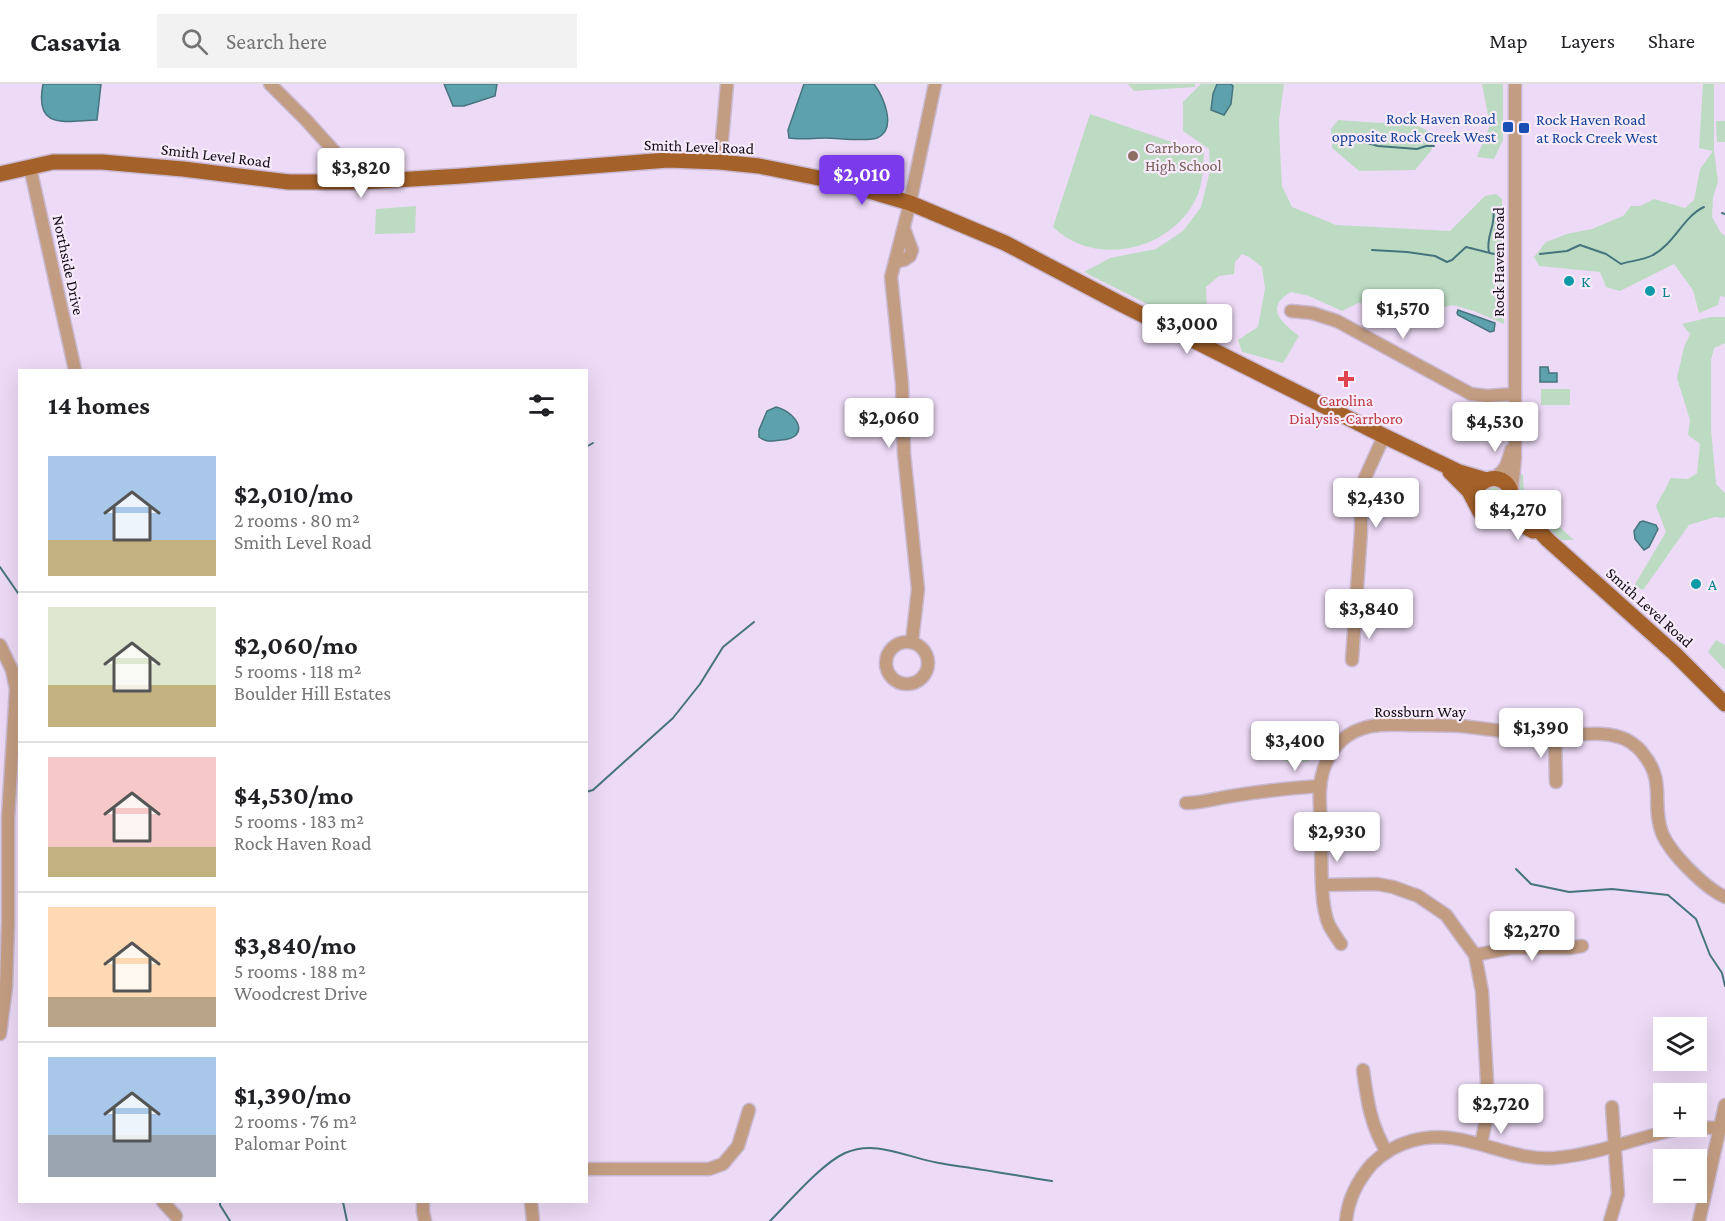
<!DOCTYPE html>
<html lang="en">
<head>
<meta charset="utf-8">
<style>
	body { margin:0; font-family:"Crimson Pro",serif; background:#f2f2f2; color:#202124; height:100vh; display:flex; flex-direction:column; font-size:22px; white-space:nowrap }
	* { box-sizing:border-box; margin:0 }
	p { font-size:20px; color:#757577 }
	.icon { flex:none; width:33px; height:33px; fill:none; stroke:currentColor; stroke-width:2; stroke-linecap:round; stroke-linejoin:round }
	.map { position:relative; flex:1; overflow:hidden }
	.panel { position:absolute; left:18px; top:285px; width:570px; height:834px; display:flex; flex-direction:column; background:#fff; border-radius:0px; box-shadow:0 6px 24px #0002 }
	.panel>* { flex:none }
	.controls { position:absolute; left:1653px; top:933px; display:grid; gap:12px }
	.controls a { display:grid; place-items:center; width:54px; height:54px; border-radius:0px; background:#fff; box-shadow:0 6px 24px #0002; font-size:30px }
	.price { position:absolute; translate:-50% -51px; padding:0 14px; border-radius:6px; background:#fff; color:#222; font-size:20px; line-height:39px; filter:drop-shadow(0 2px 3px #0008) }
	.price::after { content:''; position:absolute; left:50%; top:36px; width:18px; height:14px; margin-left:-9px; background:inherit; clip-path:polygon(0 0,100% 0,50% 100%) }
	.price.on { background:#7c3aed; color:#fff }
	ul { padding:0; list-style:none }
	li { display:flex; align-items:center; gap:18px; height:150px; padding:0 30px }
	li+li { border-top:2px solid #e0e0e0 }
	li span { display:grid; place-items:center; flex:none; width:168px; height:120px; border-radius:0px; color:#555 }
	li>.icon { margin-inline-start:auto }
	span .icon { width:72px; height:72px; fill:#fffc; stroke-width:1 }
	li b { font-size:26px }
	h2 { display:flex; justify-content:space-between; align-items:center; height:72px; padding:0 30px; font-size:26px }
	header { display:flex; align-items:center; gap:36px; box-sizing:border-box; height:84px; padding:0 30px; background:#fff; border-bottom:2px solid #e0e0e0 }
	header strong { font-size:28px }
	nav { display:flex; gap:33px; margin-inline-start:auto; font-size:21px }
	.search { width:420px; height:54px; background:#f2f2f2; display:flex; align-items:center; gap:15px; box-sizing:border-box; padding:0 21px; border-radius:0px; color:#757577; font-size:22px }
	.map>svg:first-child { display:block }
	.green { fill:#bddbc3 }
	.water { fill:#5da1ac; stroke:#46747e; stroke-width:1.5 }
	.lines { fill:none; stroke-linecap:round; stroke-linejoin:round }
	.stream { stroke:#46747e; stroke-width:2 }
	.minor-casing { stroke:#cab9d2; stroke-width:15 }
	.major-casing { stroke:#cab9d2; stroke-width:18 }
	.minor { stroke:#c39d82; stroke-width:12 }
	.major { stroke:#a46129; stroke-width:15 }
	.transit-dot { fill:#1a4fb4; stroke:#f6eafb; stroke-width:2 }
	.education-dot { fill:#8d6e63; stroke:#f6eafb; stroke-width:2 }
	.culture-dot { fill:#0f9aa8; stroke:#f6eafb; stroke-width:2 }
	.health-dot { fill:#e0444e; stroke:#f6eafb; stroke-width:2 }
	.labels { text-anchor:middle; stroke-width:4.5; stroke-linejoin:round; paint-order:stroke }
	.transit-label { font-size:16px; fill:#164399; stroke:#f6eafb; text-anchor:end }
	.street-label { font-size:16px; fill:#110b14; stroke:#f6eafb }
	.education-label { font-size:16px; fill:#785e54; stroke:#f6eafb; text-anchor:start }
	.culture-label { font-size:16px; fill:#0d838f; stroke:#f6eafb; text-anchor:start }
	.health-label { font-size:16px; fill:#be3a42; stroke:#f6eafb }
</style>
</head>
<body>
<header>
<strong>Casavia</strong>
<div class="search"><svg class="icon" aria-label="search" viewBox="0 0 24 24"><circle cx="10" cy="10" r="6"/><path d="M15 15l6 6"/></svg>Search here</div>
<nav><a>Map</a><a>Layers</a><a>Share</a></nav>
</header>
<div class="map">
<svg width="1725" height="1137" viewBox="0 0 1725 1137">
	<rect width="100%" height="100%" fill="#eddaf6"/>
	<g class="green">
		<path d="M1128,0H1195V3L1134,7Z"/>
		<path d="M1201,0H1284L1279,36L1280,66L1282,102L1292,123L1336,141L1450,147L1485,112L1496,110L1502,115L1504,240L1474,227L1453,221L1424,228L1385,225L1372,220L1358,219L1342,227L1309,212L1291,208C1264,224 1281,238 1299,252L1283,279L1242,268L1238,256L1258,243L1265,204L1262,183L1249,173L1242,170L1235,178L1234,190L1219,192L1206,203L1208,251L1084,188L1110,174L1156,165L1183,147L1201,123L1210,87L1209,65L1183,47V18Z"/>
		<path d="M1482,0H1503V56L1494,75L1477,73L1490,41Z"/>
		<path d="M1703,0H1714V66L1718,98L1713,113L1712,133L1721,149L1725,152V213L1720,212L1718,221L1699,229L1693,206L1674,180L1620,207L1606,203L1600,188L1539,182L1534,173L1546,158L1567,150L1592,145L1623,132L1631,122H1640L1654,115L1685,124L1694,116L1700,85L1713,67L1699,64Z"/>
		<path d="M1090,30L1204,69C1203,83 1203,97 1198,110C1175,166 1096,185 1053,143Z"/>
		<path d="M1338,36L1380,39L1408,37L1436,51L1431,67L1415,86L1359,87L1332,64L1331,45Z"/>
		<path d="M1716,37H1725V58H1717Z"/>
		<path d="M416,122L415,149L375,150L376,125Z"/>
		<path d="M1711,233H1725V259L1714,264L1711,276V346L1716,400L1725,409V432L1724,434L1715,433L1689,441L1643,506L1634,502L1666,448L1656,422L1671,394L1688,395L1697,389L1700,360L1688,351L1690,336L1677,294L1684,263L1690,250L1682,240Z"/>
		<rect x="1541" y="305" width="29" height="16"/>
		<path d="M1522,390L1523,391L1524,411L1531,418L1527,422L1519,419L1517,391Z"/>
		<circle cx="1493" cy="414" r="11"/>
		<path d="M1533,419L1574,456H1562L1528,428V424Z"/>
		<path d="M1716,556L1725,561V586L1708,568Z"/>
		<path d="M1298,650L1312,659L1313,672L1308,678L1284,677L1278,669L1279,661H1284L1291,651Z"/>
	</g>
	<g class="water">
		<path d="M43,0H101L97,36C65,37 34,47 43,0Z"/>
		<path d="M444,0H497L495,12L464,22H453Z"/>
		<path d="M804,0H874C883,12 898,45 877,54C866,58 838,54 826,54C814,54 800,56 789,54L788,46Z"/>
		<path d="M1217,0H1231L1233,2L1231,20L1224,31L1211,26L1213,10Z"/>
		<path d="M1458,226L1495,239L1494,247L1490,248L1458,231L1457,229Z"/>
		<path d="M1540,283H1548L1549,289H1557V298H1540Z"/>
		<path d="M776,323C797,328 812,354 781,356C772,357 767,359 759,353V346L767,327Z"/>
		<path d="M1643,437L1656,441L1658,445L1649,463L1644,466L1635,455L1634,447L1640,438Z"/>
	</g>
	<g class="lines">
		<g class="stream">
			<path d="M1334,53H1345L1378,62L1417,65L1426,62H1434"/>
			<path d="M1722,129L1725,130"/>
			<path d="M1372,166L1407,168L1435,172L1447,178L1452,176L1466,163L1494,170"/>
			<path d="M1489,168C1485,153 1497,140 1493,125"/>
			<path d="M1540,170L1567,167L1580,161L1606,170L1621,180C1630,177 1644,176 1653,171C1674,160 1684,132 1704,123"/>
			<path d="M586,363L593,359"/>
			<path d="M0,483L20,512"/>
			<path d="M586,708L593,706L673,634L700,600L723,563L754,538"/>
			<path d="M1516,785L1531,800L1569,808L1612,805L1668,811L1696,835L1710,871L1722,889L1725,902"/>
			<path d="M220,1118V1121L230,1137"/>
			<path d="M343,1118L347,1137"/>
			<path d="M770,1137C789,1118 821,1080 845,1069C877,1055 907,1074 939,1079C949,1081 960,1082 971,1084C998,1088 1025,1093 1052,1097"/>
		</g>
		<g class="minor-casing">
			<g id="minor">
				<path d="M270,0L306,36L362,98"/>
				<path d="M720,78L727,0"/>
				<path d="M30,83L75,286"/>
				<path d="M895,178L904,176L910,172L912,166L904,145"/>
				<path d="M1291,227L1312,229L1337,237L1471,310L1487,312L1515,310"/>
				<path d="M1492,395C1506,387 1507,381 1511,366"/>
				<path d="M1512,407L1515,373V0"/>
				<circle cx="907" cy="579" r="21"/>
				<path d="M912,558L918,505L904,370L902,300L891,193L910,119L935,0"/>
				<path d="M0,561L12,586L16,605L8,734V839L6,903L0,950"/>
				<path d="M1352,576L1361,447V417L1364,396L1384,352"/>
				<path d="M1555,652L1556,698"/>
				<path d="M1186,719C1204,719 1216,714 1232,712C1262,707 1290,704 1320,702"/>
				<path d="M1323,801L1377,800L1393,803L1418,812L1446,831L1475,871L1482,907L1487,997L1486,1036L1481,1060"/>
				<path d="M1341,860C1337,854 1332,847 1329,841C1319,819 1322,770 1321,746C1321,726 1317,707 1323,687C1329,668 1342,651 1361,645C1377,639 1394,641 1411,641C1427,641 1444,641 1461,642C1482,644 1503,648 1524,649C1534,650 1545,652 1556,652C1580,652 1604,645 1627,656C1634,660 1640,665 1644,671C1666,698 1651,720 1662,749C1670,769 1705,804 1725,813"/>
				<path d="M1475,871L1511,864H1570L1582,862"/>
				<path d="M1363,986C1367,1016 1371,1043 1387,1068"/>
				<path d="M586,1085H709L723,1080L738,1062L749,1026"/>
				<path d="M163,1118L176,1132"/>
				<path d="M423,1118V1128L425,1137"/>
				<path d="M531,1118L533,1137"/>
				<path d="M1346,1137C1348,1115 1358,1096 1372,1080C1383,1069 1397,1061 1411,1057C1464,1042 1505,1078 1555,1074C1597,1070 1630,1056 1670,1047C1686,1043 1704,1043 1720,1044"/>
				<path d="M1610,1137L1618,1110L1612,1023"/>
				<path d="M1699,1137L1725,1021"/>
			</g>
		</g>
		<g class="major-casing">
			<g id="major">
				<path d="M0,90L53,78H102L183,85L289,98H362L462,92L668,76L720,78L759,82L839,98L910,119L1005,159L1121,220L1384,352L1459,388L1486,396"/>
				<path d="M1450,388L1469,407L1480,428L1492,433L1509,434L1533,447"/>
				<path d="M1479,401C1496,386 1516,399 1511,421"/>
				<path d="M1513,413L1523,430L1548,456L1674,569L1725,620"/>
			</g>
		</g>
		<use href="#minor" class="minor"/>
		<use href="#major" class="major"/>
	</g>
	<g class="transit-dot">
		<rect x="1502" y="37" width="12" height="12" rx="3"/>
		<rect x="1518" y="38" width="12" height="12" rx="3"/>
	</g>
	<circle class="education-dot" cx="1133" cy="72" r="6"/>
	<g class="culture-dot">
		<circle cx="1569" cy="197" r="6"/>
		<circle cx="1650" cy="207" r="6"/>
		<circle cx="1696" cy="500" r="6"/>
	</g>
	<path class="health-dot" d="M1343 286h6v6h6v6h-6v6h-6v-6h-6v-6h6z"/>
	<g class="labels">
		<g class="transit-label">
			<text x="1496" y="40">Rock Haven Road<tspan x="1496" dy="18">opposite Rock Creek West</tspan></text>
			<text x="1536" y="41" text-anchor="start">Rock Haven Road<tspan x="1536" dy="18">at Rock Creek West</tspan></text>
		</g>
		<g class="street-label">
			<text transform="translate(699 62) rotate(2)" y="6">Smith Level Road</text>
			<text transform="translate(216 71) rotate(7)" y="6">Smith Level Road</text>
			<text transform="translate(1498 178) rotate(-90)" y="6">Rock Haven Road</text>
			<text transform="translate(69 181) rotate(78)" y="6">Northside Drive</text>
			<text transform="translate(1650 523) rotate(42)" y="6">Smith Level Road</text>
			<text x="1420" y="633">Rossburn Way</text>
		</g>
		<g class="education-label">
			<text x="1145" y="69">Carrboro<tspan x="1145" dy="18">High School</tspan></text>
		</g>
		<g class="culture-label">
			<text x="1581" y="203">K</text>
			<text x="1662" y="213">L</text>
			<text x="1708" y="506">A</text>
		</g>
		<g class="health-label">
			<text x="1346" y="322">Carolina<tspan x="1346" dy="18">Dialysis-Carrboro</tspan></text>
		</g>
	</g>
</svg>
<div class="controls">
<a><svg class="icon" aria-label="layers" viewBox="0 0 24 24"><path d="M12 4l9 5-9 5-9-5zM3 14l9 5 9-5"/></svg></a>
<a>+</a>
<a>−</a>
</div>
<b class="price" style="left:361px;top:115px">$3,820</b>
<b class="price on" style="left:862px;top:122px">$2,010</b>
<b class="price" style="left:1403px;top:256px">$1,570</b>
<b class="price" style="left:1187px;top:271px">$3,000</b>
<b class="price" style="left:889px;top:365px">$2,060</b>
<b class="price" style="left:1495px;top:369px">$4,530</b>
<b class="price" style="left:1376px;top:445px">$2,430</b>
<b class="price" style="left:1518px;top:457px">$4,270</b>
<b class="price" style="left:1369px;top:556px">$3,840</b>
<b class="price" style="left:1541px;top:675px">$1,390</b>
<b class="price" style="left:1295px;top:688px">$3,400</b>
<b class="price" style="left:1337px;top:779px">$2,930</b>
<b class="price" style="left:1532px;top:878px">$2,270</b>
<b class="price" style="left:1501px;top:1051px">$2,720</b>
<section class="panel">
<h2>14 homes<svg class="icon" aria-label="filters" viewBox="0 0 24 24"><path d="M4 7h16M4 17h16"/><circle cx="9" cy="7" r="2"/><circle cx="15" cy="17" r="2"/></svg></h2>
<ul>
<li><span style="background:linear-gradient(#a9c7e8 70%,#c2b280 0)"><svg class="icon" aria-label="home" viewBox="0 0 24 24"><path d="M3 11l9-7 9 7M6 9v11h12V9"/></svg></span><div><b>$2,010/mo</b><p>2 rooms · 80 m²</p><p>Smith Level Road</p></div></li>
<li><span style="background:linear-gradient(#dfe7d0 65%,#c2b280 0)"><svg class="icon" aria-label="home" viewBox="0 0 24 24"><path d="M3 11l9-7 9 7M6 9v11h12V9"/></svg></span><div><b>$2,060/mo</b><p>5 rooms · 118 m²</p><p>Boulder Hill Estates</p></div></li>
<li><span style="background:linear-gradient(#f6c9c9 75%,#c2b280 0)"><svg class="icon" aria-label="home" viewBox="0 0 24 24"><path d="M3 11l9-7 9 7M6 9v11h12V9"/></svg></span><div><b>$4,530/mo</b><p>5 rooms · 183 m²</p><p>Rock Haven Road</p></div></li>
<li><span style="background:linear-gradient(#ffd9b3 75%,#b9a48a 0)"><svg class="icon" aria-label="home" viewBox="0 0 24 24"><path d="M3 11l9-7 9 7M6 9v11h12V9"/></svg></span><div><b>$3,840/mo</b><p>5 rooms · 188 m²</p><p>Woodcrest Drive</p></div></li>
<li><span style="background:linear-gradient(#a9c7e8 65%,#9aa5b1 0)"><svg class="icon" aria-label="home" viewBox="0 0 24 24"><path d="M3 11l9-7 9 7M6 9v11h12V9"/></svg></span><div><b>$1,390/mo</b><p>2 rooms · 76 m²</p><p>Palomar Point</p></div></li>
</ul>
</section>
</div>
</body>
</html>
